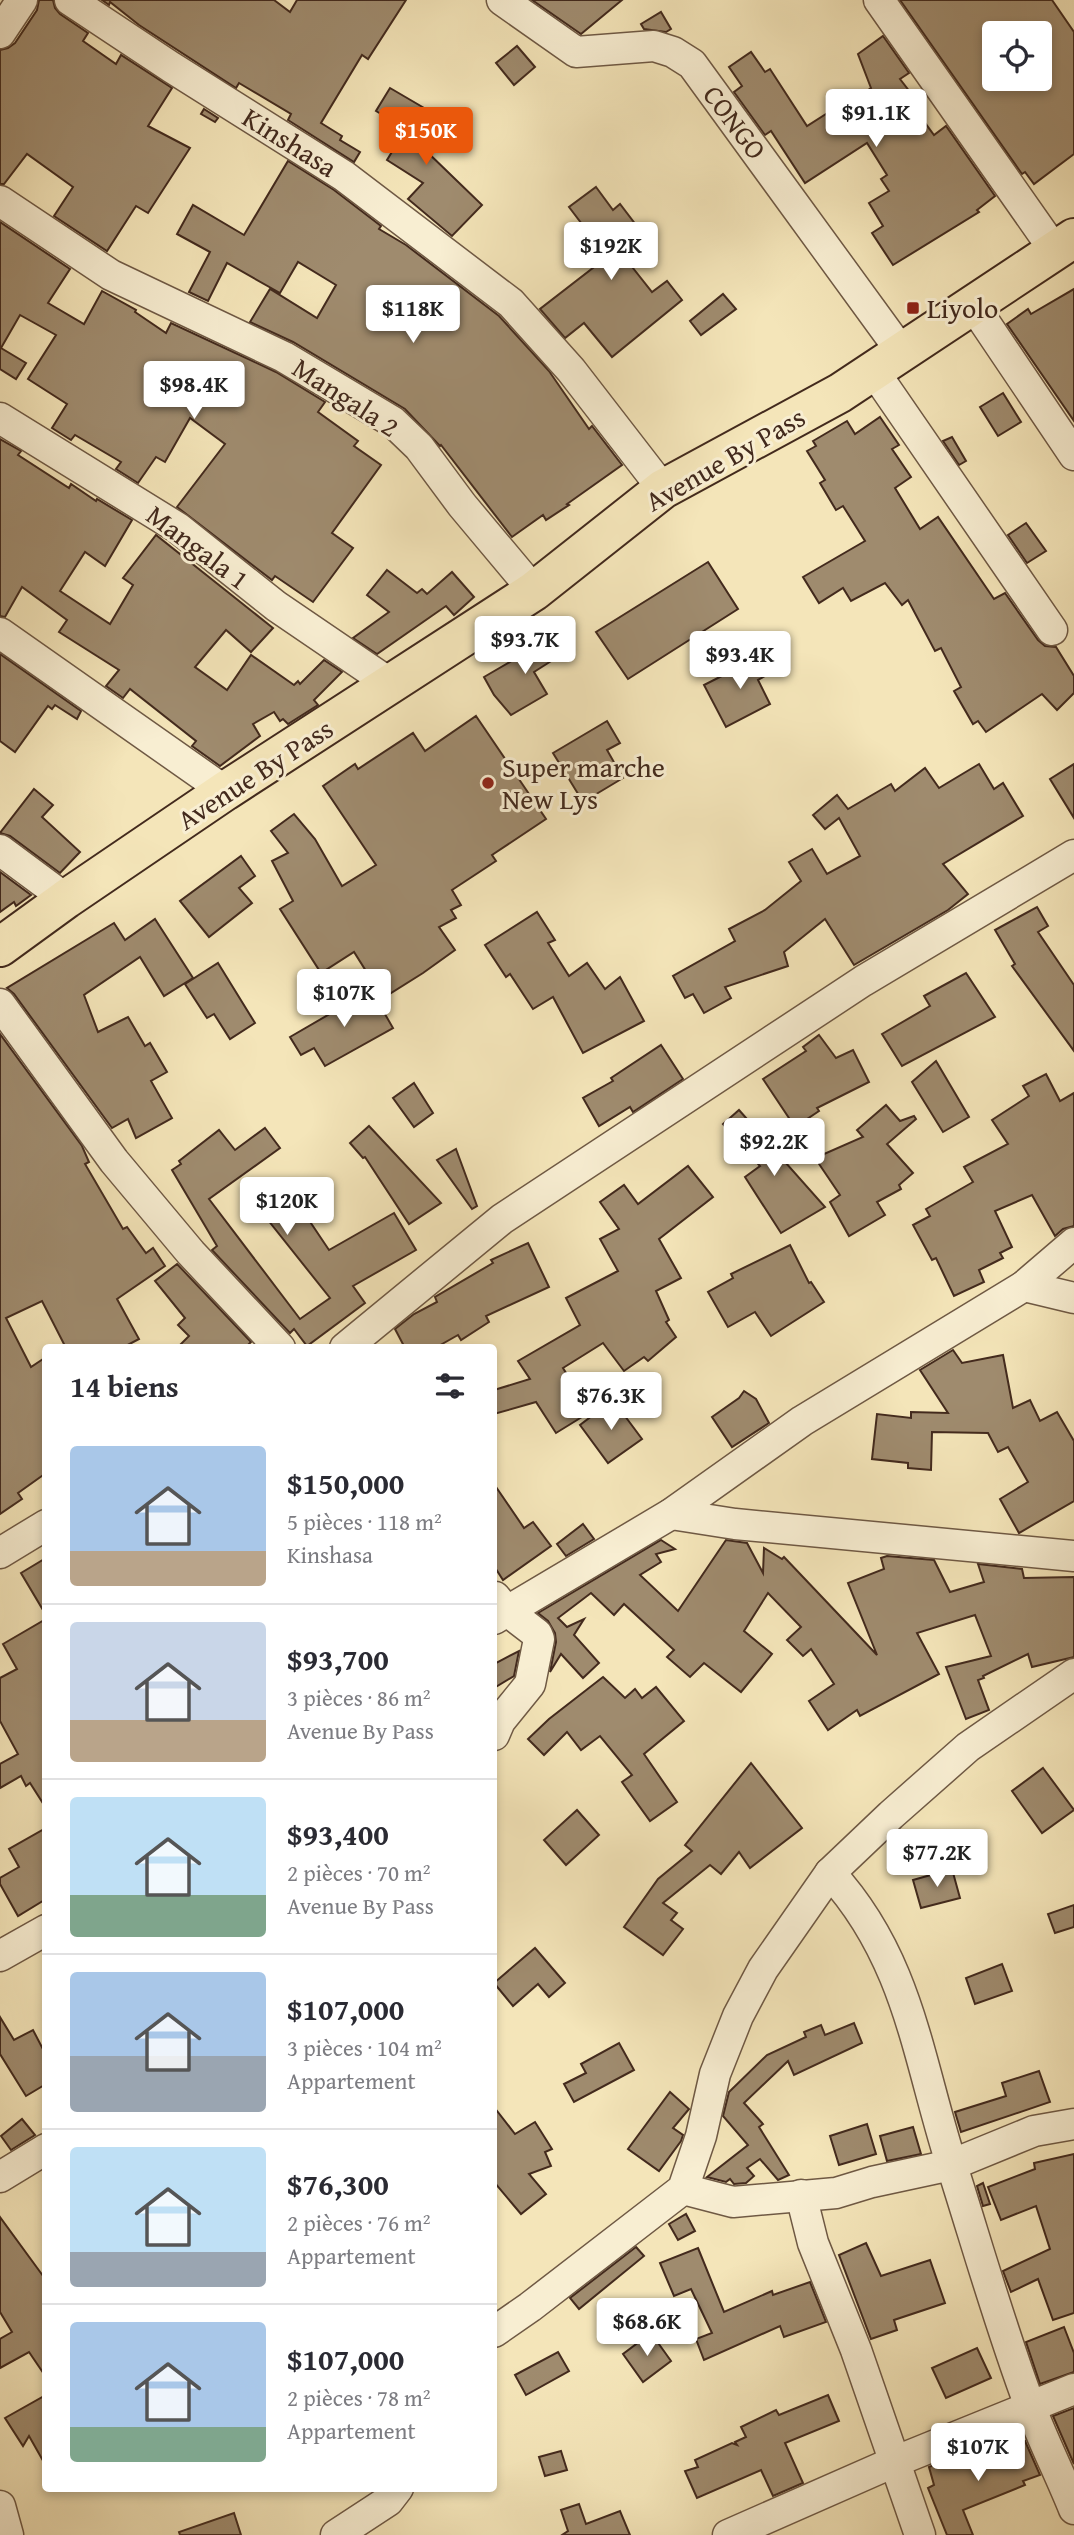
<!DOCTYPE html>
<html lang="fr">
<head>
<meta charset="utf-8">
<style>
	body { margin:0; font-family:"Gentium Book Plus",serif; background:#f2f2f3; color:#2b2b33; height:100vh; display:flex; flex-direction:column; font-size:26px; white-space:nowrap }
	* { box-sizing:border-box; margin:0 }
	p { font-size:23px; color:#7c7c81 }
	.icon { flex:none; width:38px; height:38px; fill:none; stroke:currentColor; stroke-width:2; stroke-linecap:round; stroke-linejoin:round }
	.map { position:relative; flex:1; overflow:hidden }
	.drawer { position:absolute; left:42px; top:1344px; width:455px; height:1148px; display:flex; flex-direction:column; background:#fff; border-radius:7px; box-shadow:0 4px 10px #0003 }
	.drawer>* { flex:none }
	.buttons { position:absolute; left:982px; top:21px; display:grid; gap:14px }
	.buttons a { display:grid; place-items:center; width:70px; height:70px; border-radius:7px; background:#fff; box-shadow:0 4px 10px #0003; font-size:35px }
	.price { position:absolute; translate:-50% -60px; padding:0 16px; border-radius:7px; background:#fff; color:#222; font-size:23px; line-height:46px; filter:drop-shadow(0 2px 4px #0008) }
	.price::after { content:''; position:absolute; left:50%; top:42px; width:21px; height:16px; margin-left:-10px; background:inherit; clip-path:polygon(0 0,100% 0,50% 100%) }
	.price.selected { background:#ea580c; color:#fff }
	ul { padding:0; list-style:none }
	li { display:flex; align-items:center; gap:21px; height:175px; padding:0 28px }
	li+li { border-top:2px solid #e1e1e2 }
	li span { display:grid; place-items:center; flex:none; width:196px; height:140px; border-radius:7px; color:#555 }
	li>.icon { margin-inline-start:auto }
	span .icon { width:84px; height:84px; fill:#fffc; stroke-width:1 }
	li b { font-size:30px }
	h2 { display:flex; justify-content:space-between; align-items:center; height:84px; padding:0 28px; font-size:30px }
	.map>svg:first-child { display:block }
	.building { fill:#9f8b6e; stroke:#432a1d; stroke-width:2; fill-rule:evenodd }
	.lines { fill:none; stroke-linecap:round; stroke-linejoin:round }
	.minor-casing { stroke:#6f5944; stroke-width:33 }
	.highway-casing { stroke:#432a1d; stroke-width:42 }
	.minor { stroke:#f8eed2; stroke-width:30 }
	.highway { stroke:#f4e5b9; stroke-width:38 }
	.poi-dot { fill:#8f2418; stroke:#f8eed2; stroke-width:2.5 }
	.labels { text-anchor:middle; stroke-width:6; stroke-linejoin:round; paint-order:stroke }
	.street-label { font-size:28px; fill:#432a1d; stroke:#f8eed2 }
	.poi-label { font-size:28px; fill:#432a1d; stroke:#f8eed2; text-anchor:start }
</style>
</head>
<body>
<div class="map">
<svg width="1074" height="2535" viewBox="0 0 1074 2535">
	<rect width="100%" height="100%" fill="#f4e5b9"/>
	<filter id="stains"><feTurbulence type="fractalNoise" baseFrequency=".00286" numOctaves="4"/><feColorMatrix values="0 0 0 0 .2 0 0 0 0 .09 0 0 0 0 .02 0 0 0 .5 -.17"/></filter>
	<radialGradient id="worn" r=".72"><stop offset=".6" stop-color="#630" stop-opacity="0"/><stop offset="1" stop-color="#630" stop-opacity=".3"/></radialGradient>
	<g class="building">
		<path d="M39,0H53L55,8L60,14L88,33L83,41L116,64L121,55L172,88L148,126L190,148L148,213L136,206L107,251L54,216L73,187L27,154L4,184H0V50L8,48L15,43L37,10Z"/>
		<path d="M102,0H274L290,12L297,0H406L368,59L362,55L321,123L342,136L340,140L360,152L354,162L288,120L291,114L239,83L236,88L139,25L110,2L109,5Z"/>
		<path d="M532,0H622L581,34Z"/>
		<path d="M900,0H1052L1074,32V154L1034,184L1025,172L1022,174ZM994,33H1040V79H994Z"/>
		<path d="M661,12L671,29L666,32L644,29L641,24Z"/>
		<path d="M883,36L909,73L900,79L917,101L912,105L934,135L946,126L995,196L977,210L979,212L893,265L872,233L883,226L869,203L889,191L881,179L887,175L867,143L805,183L771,131L765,135L734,92L742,86L729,67L751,52L765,72L770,69L807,126L840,105L842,108L871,88L858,54Z"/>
		<path d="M517,46L535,67L514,85L496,63Z"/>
		<path d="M390,88L431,112L418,133L426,138L421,146L482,205L452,236L408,199L423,183L387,160L406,129L376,111Z"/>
		<path d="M204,109L218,118L215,122L201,114Z"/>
		<path d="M288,161L334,190L381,226L379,229L406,245L499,316L549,371L589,429L592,426L622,465L567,504L569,505L546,520L543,515L512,537L441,445L440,446L405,409L293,342L250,322L270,289L317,318L336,285L298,262L280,293L227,263L208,301L189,292L210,252L177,234L193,205L244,235Z"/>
		<path d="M596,187L613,210L620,204L652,246L629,263L652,292L667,281L682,300L612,357L584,323L565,338L540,309L607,257L569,207Z"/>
		<path d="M0,222L70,269L48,303L84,324L102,291L136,310L135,312L166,333L171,323L276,372L325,402L318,412L358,441L354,446L381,465L332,533L353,548L313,602L275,576L272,580L177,507L225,444L190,418L165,462L156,457L138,483L116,469L121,462L75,435L71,440L52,428L67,404L28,379L56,335L20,315L1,348L26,363L16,379L0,369Z"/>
		<path d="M1074,289V421L1007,324L1028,309L1031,314Z"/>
		<path d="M723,294L736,309L701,335L690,321Z"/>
		<path d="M1003,393L1021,422L998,436L980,407Z"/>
		<path d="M880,417L899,445L892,449L911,477L895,488L920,529L938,517L994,599L1005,593L1038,640L1045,646L1056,647L1074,676V693L1057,710L1042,694L986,732L978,721L973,724L954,691L961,687L941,648L935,651L908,600L902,605L885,583L851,601L843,588L819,603L803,577L865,541L843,506L836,510L820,483L825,480L807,451L816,446L813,441L847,421L855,434Z"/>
		<path d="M952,437L966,461L959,465L943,441Z"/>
		<path d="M0,439L21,451L18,455L69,488L71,484L96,501L97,499L132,520L105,566L85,552L60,591L110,624L133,585L123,578L156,535L273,628L251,652L226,630L195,667L227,690L251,655L294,685L298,681L300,684L324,660L342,672L314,700L318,705L288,724L283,719L280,721L274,712L253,724L260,736L220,766L192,746L196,741L130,689L123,698L106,686L119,670L59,632L67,620L22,587L5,617L0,616Z"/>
		<path d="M1026,523L1046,551L1027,563L1008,535Z"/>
		<path d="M708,562L738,609L628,679L596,632Z"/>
		<path d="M387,570L417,593L422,589L427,594L452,572L474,597L454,615L446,606L377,654L353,638L389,612L367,595Z"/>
		<path d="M560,633L570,649L534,672L547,694L511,715L494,695L484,677Z"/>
		<path d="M0,654L81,711L77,719L55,705L52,709L48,706L15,752L0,741Z"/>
		<path d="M763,655L772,672L758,680L770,704L726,727L704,685Z"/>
		<path d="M476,716L546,819L492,855L496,861L452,890L461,905L451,910L456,918L439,927L455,950L423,973L383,998L354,952L321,973L280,909L293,901L272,861L288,853L271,831L294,814L315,839L342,886L376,865L323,786L355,764L358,769L413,733L425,751Z"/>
		<path d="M607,721L620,743L607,750L623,778L583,802L553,753Z"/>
		<path d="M979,764L994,789L1003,783L1023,816L943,864L968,894L948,910L854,965L825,919L784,952L788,966L725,987L731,998L704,1013L693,994L685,998L673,976L735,941L729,929L765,910L801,881L789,862L812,849L827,874L860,856L839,818L825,829L813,815L837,795L848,809L891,784L895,791L925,768L939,788Z"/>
		<path d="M1074,764V818L1050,779Z"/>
		<path d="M34,789L53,805L42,817L80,852L60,873L10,836L0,833Z"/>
		<path d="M241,856L255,876L239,888L252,903L209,937L180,901Z"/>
		<path d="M0,872L31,895L16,906L14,902L0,912Z"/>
		<path d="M1037,907L1048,926L1038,932L1074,985V1051L1012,966L1015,964L995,930Z"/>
		<path d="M537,912L555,940L548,943L569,976L587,963L605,989L620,977L644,1021L583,1053L553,997L533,1009L510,974L506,977L485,945Z"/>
		<path d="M155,919L193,978L164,996L140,957L84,995L98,1032L128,1017L145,1046L150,1043L167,1072L151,1081L172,1118L136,1138L128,1119L112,1128L14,994L7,988L114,923L125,940Z"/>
		<path d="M218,963L255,1023L230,1039L214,1014L207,1018L185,984Z"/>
		<path d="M966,973L995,1017L902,1066L882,1034L930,1006L924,996Z"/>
		<path d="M371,990L393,1028L325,1066L314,1048L301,1055L290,1037Z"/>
		<path d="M0,1034L82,1146L89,1162L85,1164L123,1229L127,1227L146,1253L153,1248L165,1266L117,1299L139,1339L122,1348H66L42,1301L6,1318L31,1367L46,1357V1473L18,1493L22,1499L0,1514Z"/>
		<path d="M819,1035L836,1058L853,1050L869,1082L817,1108L819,1111L795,1127L763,1079L806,1051L803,1047Z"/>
		<path d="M661,1045L683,1079L633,1112L630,1107L599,1126L583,1098L613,1081L611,1078Z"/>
		<path d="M936,1061L969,1117L943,1132L912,1082Z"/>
		<path d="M1046,1074L1060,1101L1074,1093V1226L1063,1229L1055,1236L1032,1195L995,1211L1012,1247L1000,1253L1003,1258L979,1270L984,1282L954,1296L936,1258L932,1260L913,1225L930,1216L926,1209L973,1182L964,1167L1008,1144L992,1120L1029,1096L1023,1086Z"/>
		<path d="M414,1083L433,1113L414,1127L393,1098Z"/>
		<path d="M886,1105L900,1121L914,1116L916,1119L887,1144L913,1173L899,1185L901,1189L877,1202L885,1215L849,1236L830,1202L840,1195L815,1158L863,1137L857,1130Z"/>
		<path d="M739,1110L825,1207L781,1233L745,1177L760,1166L723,1124Z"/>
		<path d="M369,1126L441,1203L409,1224L365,1157L363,1158L350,1143Z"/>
		<path d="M265,1128L280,1148L209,1199L300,1319L330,1298L260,1210L288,1189L329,1250L394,1213L416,1250L353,1286L365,1303L307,1346L294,1329L290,1333L212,1250L217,1246L172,1170L181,1164L179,1161L219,1130L235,1150Z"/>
		<path d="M456,1149L477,1206L472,1209L437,1160Z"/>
		<path d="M688,1166L713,1197L659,1239L681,1278L656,1291L669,1320L666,1322L676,1337L648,1361L644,1357L624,1371L603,1343L563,1368L590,1412L556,1433L536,1402L494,1414V1390L530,1379L518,1361L580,1325L566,1298L618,1271L600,1239L619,1229L600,1202L624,1185L638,1204Z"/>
		<path d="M528,1243L549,1287L486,1316L489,1322L461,1340L458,1335L435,1348H405L395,1329L414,1314L437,1302L435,1297L493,1263L491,1260Z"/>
		<path d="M790,1245L809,1283L811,1282L824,1302L771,1336L755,1312L728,1327L708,1292L733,1278L731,1274Z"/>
		<path d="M177,1264L251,1342L245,1348H177L189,1336L178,1325L185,1318L155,1281Z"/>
		<path d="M953,1350L962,1363L1003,1355L1013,1408L1030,1400L1040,1421L1057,1412L1074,1441V1501L1019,1533L1000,1499L1028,1482L1008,1447L998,1452L988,1433L932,1432L931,1470L908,1468V1463L872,1459L877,1414L911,1418V1412L948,1413L920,1370Z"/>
		<path d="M744,1391L756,1399L769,1423L732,1447L712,1417L739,1398Z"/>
		<path d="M613,1400L642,1439L608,1463L580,1425Z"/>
		<path d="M494,1484L524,1528L533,1522L551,1546L503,1580L494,1566Z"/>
		<path d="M583,1524L594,1539L566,1556L557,1544Z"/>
		<path d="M661,1540L675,1549L656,1554L661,1562L640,1575L678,1611L726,1540L747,1543L763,1573L764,1548L782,1559L784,1557L877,1655L848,1583L884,1569L881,1558L887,1556L934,1560L950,1592L984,1582L978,1564L1022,1569L1024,1578L1074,1577V1657L1032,1667L1028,1654L983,1676L984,1678L978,1680L989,1710L966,1719L946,1667L991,1656L975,1615L917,1633L939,1674L860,1716L857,1710L828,1730L809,1701L834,1684L811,1649L803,1656L787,1640L801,1627L768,1593L744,1631L772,1654L741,1692L704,1663L690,1677L667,1657L674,1650L624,1604L614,1615L591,1593L558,1618L567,1627L584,1619L574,1635L599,1663L583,1678L561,1654L550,1672L556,1642L555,1633L548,1621L538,1613Z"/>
		<path d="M46,1558V1615L21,1573Z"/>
		<path d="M46,1619V1808L30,1783L26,1786L21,1776L0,1788V1764L18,1754L0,1721V1678L17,1669L3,1644Z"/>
		<path d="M519,1651L514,1676L494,1688V1664Z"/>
		<path d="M603,1677L625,1698L635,1689L642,1698L656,1687L684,1721L644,1754L677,1802L650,1821L622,1782L632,1775L600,1736L581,1750L567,1732L544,1755L528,1739L549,1719Z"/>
		<path d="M751,1763L802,1828L750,1868L739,1852L721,1874L710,1865L663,1903L677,1913L671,1920L683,1929L663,1955L624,1927L658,1879L692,1851L685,1845Z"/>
		<path d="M1043,1768L1074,1810L1042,1833L1012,1791Z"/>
		<path d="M577,1810L599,1835L566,1865L544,1840Z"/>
		<path d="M46,1828V1899L18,1916L0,1884V1878L19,1867L9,1849Z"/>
		<path d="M952,1869L960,1898L921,1908L913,1880Z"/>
		<path d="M1074,1905V1927L1055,1933L1048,1914Z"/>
		<path d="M535,1948L565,1983L549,1997L538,1984L513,2006L494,1983Z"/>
		<path d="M1002,1964L1012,1991L975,2004L966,1978Z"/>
		<path d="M0,2017L14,2040L33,2030L46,2055V2084L26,2096L0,2054Z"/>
		<path d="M854,2023L862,2043L794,2075L788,2061L744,2103L763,2124L759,2127L789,2175L778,2180L760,2159L747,2168L754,2176L746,2183L734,2184L730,2179L726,2182L707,2177L748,2145L723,2116L729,2092L767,2055L806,2037L804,2032L821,2025L825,2035Z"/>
		<path d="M619,2043L634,2070L574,2102L564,2084L586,2073L581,2064Z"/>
		<path d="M1039,2071L1050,2102L961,2132L955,2112L1006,2096L1002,2083Z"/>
		<path d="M670,2092L689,2109L673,2128L683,2135L681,2141L659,2171L628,2149Z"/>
		<path d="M494,2107L515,2134L535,2122L552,2149L545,2152L551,2166L529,2174L546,2194L521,2214L494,2182Z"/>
		<path d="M22,2119L35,2135L11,2150L1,2136Z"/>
		<path d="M867,2124L876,2154L839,2165L830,2136Z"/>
		<path d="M913,2127L921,2154L887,2161L880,2136Z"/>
		<path d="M1074,2154V2313L1053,2320L1038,2279L1011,2292L1003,2271L1050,2249L1036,2206L1001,2220L988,2187L1035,2169L1034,2163Z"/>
		<path d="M983,2183L990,2204L983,2206L977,2186Z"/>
		<path d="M686,2214L695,2231L678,2240L669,2224Z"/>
		<path d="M0,2217L46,2280V2377L29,2352L0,2368V2339L12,2332L0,2312Z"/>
		<path d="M866,2243L881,2276L930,2260L945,2303L894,2320L897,2330L871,2339L839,2255Z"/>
		<path d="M636,2247L644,2256L579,2309L570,2298Z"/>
		<path d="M698,2248L724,2312L772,2291L773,2295L810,2282L826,2322L784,2337L780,2326L704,2360L696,2339L712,2333L691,2289L674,2296L660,2263Z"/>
		<path d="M1064,2327L1074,2353V2372L1040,2384L1026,2342Z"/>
		<path d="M651,2333L671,2361L643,2382L623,2354Z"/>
		<path d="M977,2348L991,2378L946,2398L932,2368Z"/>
		<path d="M558,2352L569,2371L526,2395L515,2375Z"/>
		<path d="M46,2395V2466L29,2436L23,2446L5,2418Z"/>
		<path d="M828,2395L839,2421L785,2443L803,2483L773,2496L761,2470L697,2498L685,2471L698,2467L695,2460L732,2443L737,2445L735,2442L746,2437L741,2427L776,2410L779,2415Z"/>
		<path d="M1074,2408V2464L1053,2416Z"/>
		<path d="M1025,2441L1040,2475L1023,2481L1025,2485L963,2510L973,2535H947L928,2488L934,2485L929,2467L953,2457L955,2464L1009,2444L1010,2446Z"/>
		<path d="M561,2451L567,2470L545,2476L539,2457Z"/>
		<path d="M579,2504L586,2524L620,2511L630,2535H562L568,2531L561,2510Z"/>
		<path d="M234,2513L241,2535H180L179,2532Z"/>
	</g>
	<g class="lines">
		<g class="minor-casing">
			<g id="minor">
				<path d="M70,0L171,67L344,176L511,303L571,370L663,489"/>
				<path d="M502,0L576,52L654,46L673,52L692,64L901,351"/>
				<path d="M879,0L1055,251"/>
				<path d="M0,33L22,0"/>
				<path d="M0,201L111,275L284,357L393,422L419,447L462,505L534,591"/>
				<path d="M973,305L1074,455"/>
				<path d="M873,370L1052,630"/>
				<path d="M0,418L178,528L276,606L392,685"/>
				<path d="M0,633L225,791"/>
				<path d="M0,850L66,899"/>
				<path d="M0,1004L114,1161L191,1253L280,1348"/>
				<path d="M1024,1286L1074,1298"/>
				<path d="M345,1348L502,1219L863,981L1074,855"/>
				<path d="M671,1514L735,1524L1074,1556"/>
				<path d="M0,1553L46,1525"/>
				<path d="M494,1619L671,1514L802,1421L1024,1286L1074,1243"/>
				<path d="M494,1735L500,1721L530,1684L539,1639L537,1634L506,1610L495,1597"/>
				<path d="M830,1873C910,1960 918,2062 953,2169C978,2248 1001,2329 1030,2406C1043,2441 1060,2474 1074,2509"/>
				<path d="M0,1956L46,1930"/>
				<path d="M0,2177L46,2149"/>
				<path d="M683,2189L733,2202L836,2193L872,2182L951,2165L1034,2131L1074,2124"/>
				<path d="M801,2195L813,2243L856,2350L920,2535"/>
				<path d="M494,2332L530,2307L683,2189L701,2136L715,2074L738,2016L763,1969L830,1873L891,1815L968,1747L1074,1674"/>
				<path d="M0,2506L8,2535"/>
				<path d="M336,2535L388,2501L398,2488"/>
				<path d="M728,2535L894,2462L1074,2389"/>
			</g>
		</g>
		<g class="highway-casing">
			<path id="highway" d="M0,947L66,899L225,791L534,591L663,489L840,393L1074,238"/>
		</g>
		<use href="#minor" class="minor"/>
		<use href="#highway" class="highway"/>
	</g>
	<g class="poi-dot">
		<rect x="906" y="301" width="14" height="14" rx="3.5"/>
		<circle cx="488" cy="783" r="7"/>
	</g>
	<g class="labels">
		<g class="street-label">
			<text transform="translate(735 122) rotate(53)" y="10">CONGO</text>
			<text transform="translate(290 142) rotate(32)" y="10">Kinshasa</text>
			<text transform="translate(346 397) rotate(33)" y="10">Mangala 2</text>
			<text transform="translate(725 459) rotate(-30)" y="10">Avenue By Pass</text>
			<text transform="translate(198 547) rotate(37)" y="10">Mangala 1</text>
			<text transform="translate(255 774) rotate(-33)" y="10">Avenue By Pass</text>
		</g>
		<g class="poi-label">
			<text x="927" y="318">Liyolo</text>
			<text x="502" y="777">Super marche<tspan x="502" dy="32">New Lys</tspan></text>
		</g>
	</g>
	<rect width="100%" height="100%" filter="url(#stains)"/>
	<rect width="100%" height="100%" fill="url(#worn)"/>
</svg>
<div class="buttons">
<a><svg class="icon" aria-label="locate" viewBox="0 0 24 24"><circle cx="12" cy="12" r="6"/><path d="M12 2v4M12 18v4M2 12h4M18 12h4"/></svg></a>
</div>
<b class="price" style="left:876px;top:149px">$91.1K</b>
<b class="price selected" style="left:426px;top:167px">$150K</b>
<b class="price" style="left:611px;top:282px">$192K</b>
<b class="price" style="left:413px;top:345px">$118K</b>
<b class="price" style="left:194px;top:421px">$98.4K</b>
<b class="price" style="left:525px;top:676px">$93.7K</b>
<b class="price" style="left:740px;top:691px">$93.4K</b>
<b class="price" style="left:344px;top:1029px">$107K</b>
<b class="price" style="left:774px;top:1178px">$92.2K</b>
<b class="price" style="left:287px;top:1237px">$120K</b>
<b class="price" style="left:611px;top:1432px">$76.3K</b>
<b class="price" style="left:937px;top:1889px">$77.2K</b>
<b class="price" style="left:647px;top:2358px">$68.6K</b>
<b class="price" style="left:978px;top:2483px">$107K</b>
<section class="drawer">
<h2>14 biens<svg class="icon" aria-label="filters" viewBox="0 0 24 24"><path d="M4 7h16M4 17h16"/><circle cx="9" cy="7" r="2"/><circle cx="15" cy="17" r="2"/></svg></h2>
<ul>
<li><span style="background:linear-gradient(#a9c7e8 75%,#b9a48a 0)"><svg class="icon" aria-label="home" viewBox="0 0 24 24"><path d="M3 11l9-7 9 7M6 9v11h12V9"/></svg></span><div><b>$150,000</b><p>5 pièces · 118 m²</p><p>Kinshasa</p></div></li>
<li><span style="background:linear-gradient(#c9d6e8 70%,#b9a48a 0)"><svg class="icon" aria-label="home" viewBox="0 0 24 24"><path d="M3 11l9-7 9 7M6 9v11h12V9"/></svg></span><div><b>$93,700</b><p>3 pièces · 86 m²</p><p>Avenue By Pass</p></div></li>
<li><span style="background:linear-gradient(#bfe0f5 70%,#7fa58c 0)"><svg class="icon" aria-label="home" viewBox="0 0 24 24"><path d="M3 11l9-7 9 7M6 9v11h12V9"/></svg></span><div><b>$93,400</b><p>2 pièces · 70 m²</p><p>Avenue By Pass</p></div></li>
<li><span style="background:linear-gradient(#a9c7e8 60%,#9aa5b1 0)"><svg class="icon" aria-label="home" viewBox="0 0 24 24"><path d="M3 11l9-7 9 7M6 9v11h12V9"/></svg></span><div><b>$107,000</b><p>3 pièces · 104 m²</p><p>Appartement</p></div></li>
<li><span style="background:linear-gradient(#bfe0f5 75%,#9aa5b1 0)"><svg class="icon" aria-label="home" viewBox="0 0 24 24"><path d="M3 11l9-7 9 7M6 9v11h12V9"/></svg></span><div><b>$76,300</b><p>2 pièces · 76 m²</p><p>Appartement</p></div></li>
<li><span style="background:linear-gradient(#a9c7e8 75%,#7fa58c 0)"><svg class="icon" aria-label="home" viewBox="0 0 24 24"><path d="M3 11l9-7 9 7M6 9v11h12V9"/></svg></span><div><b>$107,000</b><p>2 pièces · 78 m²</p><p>Appartement</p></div></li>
</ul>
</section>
</div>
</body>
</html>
